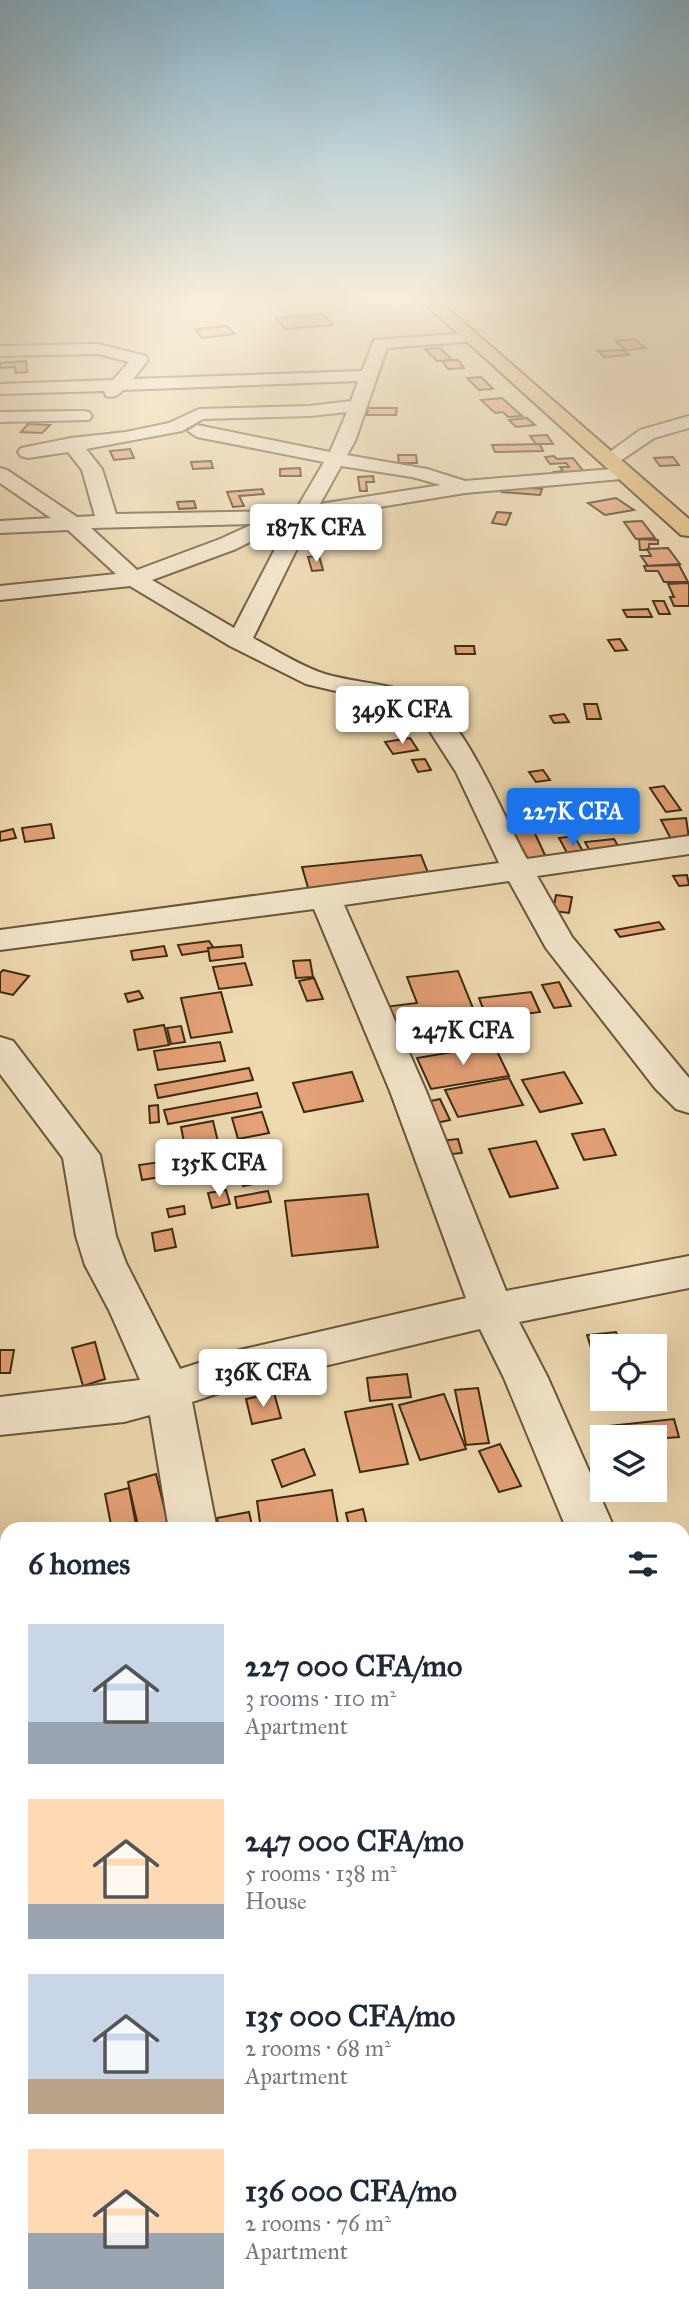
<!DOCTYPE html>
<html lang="en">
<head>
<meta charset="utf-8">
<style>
	body { margin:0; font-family:"IM FELL Great Primer",serif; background:#f6f6f7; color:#1f2937; height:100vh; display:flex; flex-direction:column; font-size:26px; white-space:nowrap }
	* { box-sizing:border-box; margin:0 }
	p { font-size:23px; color:#747a83 }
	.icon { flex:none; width:38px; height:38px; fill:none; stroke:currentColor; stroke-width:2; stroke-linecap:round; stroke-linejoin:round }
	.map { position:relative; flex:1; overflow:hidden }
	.side { position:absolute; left:0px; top:1522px; width:690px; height:800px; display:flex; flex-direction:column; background:#fff; border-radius:21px 21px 0 0; box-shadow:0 7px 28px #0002 }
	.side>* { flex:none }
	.tools { position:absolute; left:590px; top:1334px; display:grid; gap:14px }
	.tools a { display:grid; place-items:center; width:77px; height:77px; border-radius:0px; background:#fff; box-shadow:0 7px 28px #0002; font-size:35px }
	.price { position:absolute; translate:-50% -60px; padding:0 16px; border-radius:7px; background:#fff; color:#222; font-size:23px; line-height:46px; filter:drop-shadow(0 2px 4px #0008) }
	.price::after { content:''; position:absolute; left:50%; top:42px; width:21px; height:16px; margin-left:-10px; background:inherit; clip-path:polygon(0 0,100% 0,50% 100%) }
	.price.selected { background:#1a73e8; color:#fff }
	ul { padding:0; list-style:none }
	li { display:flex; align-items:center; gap:21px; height:175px; padding:0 28px }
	li span { display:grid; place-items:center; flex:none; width:196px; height:140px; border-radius:0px; color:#555 }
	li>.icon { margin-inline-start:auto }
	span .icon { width:84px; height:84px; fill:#fffc; stroke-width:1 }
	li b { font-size:30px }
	h2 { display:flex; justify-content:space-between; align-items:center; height:84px; padding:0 28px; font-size:30px }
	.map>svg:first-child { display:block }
	.building { fill:#e4a076; stroke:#3d2b10; stroke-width:2 }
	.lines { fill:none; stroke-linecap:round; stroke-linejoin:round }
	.minor-casing { stroke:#695638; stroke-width:4 }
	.primary-casing { stroke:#3d2b10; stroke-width:4 }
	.minor { fill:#f4e6cc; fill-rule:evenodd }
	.primary { fill:#e7bc78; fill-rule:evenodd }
</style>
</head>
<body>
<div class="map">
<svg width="689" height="2321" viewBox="0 0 689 2321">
	<rect width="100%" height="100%" fill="#eed9b0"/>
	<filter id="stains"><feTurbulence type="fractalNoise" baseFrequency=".00286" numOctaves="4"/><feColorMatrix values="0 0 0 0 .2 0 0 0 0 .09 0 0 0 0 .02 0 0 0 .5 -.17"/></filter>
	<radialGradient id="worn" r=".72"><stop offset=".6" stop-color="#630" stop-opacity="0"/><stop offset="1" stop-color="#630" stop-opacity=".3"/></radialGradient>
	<g class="building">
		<path d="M323,314L333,325L285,329L276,318Z"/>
		<path d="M227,326L235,334L202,338L195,329Z"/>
		<path d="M634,339L646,348L626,350L615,341Z"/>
		<path d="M440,348L452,360L437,361L425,349Z"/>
		<path d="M624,350L629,355L604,357L598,351Z"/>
		<path d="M458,360L464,368L448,369L442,361Z"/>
		<path d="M26,361L27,372L16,373L15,367L0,368V363Z"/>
		<path d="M481,377L493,389L479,390L467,378Z"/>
		<path d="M502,398L522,416L508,417L503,412L495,413L481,400Z"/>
		<path d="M368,408H397L396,415H367Z"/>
		<path d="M527,418L535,425L516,427L509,420Z"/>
		<path d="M28,424L50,425L42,433L21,432Z"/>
		<path d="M547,435L553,444H536L530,436Z"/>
		<path d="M540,444L543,451L495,452L492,445Z"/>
		<path d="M130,449L134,458L114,460L110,451Z"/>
		<path d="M398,455H416L417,463H399Z"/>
		<path d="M554,456L557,459L573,458L587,476L559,478L554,472L563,471L560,467H569L566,463L550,464L545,457Z"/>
		<path d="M673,457L679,465L660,466L654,458Z"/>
		<path d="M211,461L213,468L193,469L191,462Z"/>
		<path d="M300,468L301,476H280V469Z"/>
		<path d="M373,476L374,482H366L367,491H360L358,477Z"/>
		<path d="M504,486L542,489L540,495L502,492Z"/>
		<path d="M262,489L264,494L239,496L244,506L233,507L227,492Z"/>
		<path d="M616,498L634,510L605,515L588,503Z"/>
		<path d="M194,501L196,508L179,509L177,502Z"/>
		<path d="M497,512L511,513L506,525L492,523Z"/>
		<path d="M642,521L655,538L636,539L624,522Z"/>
		<path d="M367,524L370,527L349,530L356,537L340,539L329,530Z"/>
		<path d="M639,539L658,540V544H649V550H640Z"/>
		<path d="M668,548L680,564L648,566L641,556H651L647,549Z"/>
		<path d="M319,556L323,570L312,571L308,557Z"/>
		<path d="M679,565L688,582H664L658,571H646L644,566Z"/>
		<path d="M689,583V606H674L670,597H674L668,584Z"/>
		<path d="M653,601H664L670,614H659Z"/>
		<path d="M648,609L652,617H627L623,610Z"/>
		<path d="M620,639L627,650L615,651L608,640Z"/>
		<path d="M455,646H474L475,654H456Z"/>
		<path d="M584,704H597L601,719H587Z"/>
		<path d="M564,714L569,722L554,723L550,716Z"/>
		<path d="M410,738L418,750L393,754L385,742Z"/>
		<path d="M425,759L431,770L418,772L412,760Z"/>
		<path d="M543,770L550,780L536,782L529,772Z"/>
		<path d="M664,786L681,810L666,812L650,788Z"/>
		<path d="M567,800L572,808L551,810L546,802Z"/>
		<path d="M526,814L549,864L526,866L504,815Z"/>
		<path d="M686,818L689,838L671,839L661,820Z"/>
		<path d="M51,824L54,838L25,842L22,828Z"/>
		<path d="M13,829L16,838L0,841V832Z"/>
		<path d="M574,836L587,858L571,860L559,838Z"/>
		<path d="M614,839L622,853L593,857L585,842Z"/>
		<path d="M421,855L430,878L309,891L302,867Z"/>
		<path d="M687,875L689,885L679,886L673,876Z"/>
		<path d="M556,895L572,897L569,913L553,911Z"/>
		<path d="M659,922L664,929L620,937L615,930Z"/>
		<path d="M209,941L215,950L182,955L178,945Z"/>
		<path d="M241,945L243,957L210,961L208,948Z"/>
		<path d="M164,946L167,956L133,960L131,951Z"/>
		<path d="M310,960L313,977L296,978L293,961Z"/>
		<path d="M245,963L252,985L219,989L213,967Z"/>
		<path d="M3,970L29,976L13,995L0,992V973Z"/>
		<path d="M458,971L479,1023L441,1027L440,1023L392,1029L384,1007L417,1003L407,977Z"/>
		<path d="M314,978L323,999L307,1001L299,981Z"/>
		<path d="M559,982L571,1006L554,1008L542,985Z"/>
		<path d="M139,991L143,998L128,1002L125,994Z"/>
		<path d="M221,992L232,1032L191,1038L181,998Z"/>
		<path d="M531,992L540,1012L487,1019L479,998Z"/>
		<path d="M164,1025L169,1045L138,1050L134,1030Z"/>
		<path d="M181,1026L185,1042L171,1044L167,1028Z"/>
		<path d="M220,1042L225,1061L158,1070L154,1051Z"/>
		<path d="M494,1045L509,1076L431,1089L417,1058Z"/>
		<path d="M249,1068L253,1080L158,1098L155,1085Z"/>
		<path d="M352,1072L363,1101L304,1112L293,1083Z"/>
		<path d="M564,1072L582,1103L540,1112L522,1080Z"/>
		<path d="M509,1078L523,1105L458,1117L445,1090Z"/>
		<path d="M257,1093L261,1107L168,1124L164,1110Z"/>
		<path d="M440,1099L450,1120L431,1124L422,1103Z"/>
		<path d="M158,1105L159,1122L150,1123L149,1106Z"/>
		<path d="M262,1112L269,1133L238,1139L232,1118Z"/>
		<path d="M213,1121L219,1146L186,1152L181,1127Z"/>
		<path d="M604,1129L616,1155L584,1160L572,1134Z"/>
		<path d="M458,1139L462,1153L443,1155L438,1141Z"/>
		<path d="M269,1141L279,1173L262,1176L263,1182L243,1186L233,1147Z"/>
		<path d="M536,1141L558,1188L510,1197L489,1149Z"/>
		<path d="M181,1159L184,1173L142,1180L139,1165Z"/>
		<path d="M226,1190L230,1204L212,1208L208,1193Z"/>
		<path d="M268,1191L271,1202L237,1208L235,1197Z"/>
		<path d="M368,1194L378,1247L292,1256L285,1201Z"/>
		<path d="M184,1206L185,1214L169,1217L167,1209Z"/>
		<path d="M172,1229L176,1247L155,1251L152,1233Z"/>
		<path d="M616,1332L621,1346H602V1359L595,1360L587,1335Z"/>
		<path d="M95,1342L105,1379L83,1386L72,1348Z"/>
		<path d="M0,1350H14L10,1373H0Z"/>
		<path d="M407,1374L411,1397L370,1401L367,1378Z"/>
		<path d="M478,1388L489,1443L466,1445L455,1390Z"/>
		<path d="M274,1393L281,1418L252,1424L246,1399Z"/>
		<path d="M444,1394L466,1449L420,1460L399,1405Z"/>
		<path d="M392,1404L408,1464L360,1472L345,1412Z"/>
		<path d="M674,1419L679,1437L654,1439V1437H602L600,1427Z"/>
		<path d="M500,1444L521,1486L499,1492L479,1451Z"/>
		<path d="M304,1449L315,1475L282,1487L272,1460Z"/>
		<path d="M156,1474L168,1523L139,1530L128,1482Z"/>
		<path d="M129,1488L137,1530H112L105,1494Z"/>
		<path d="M332,1490L339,1530H261L257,1501Z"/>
		<path d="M363,1509L368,1530H350L346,1513Z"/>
		<path d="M249,1512L253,1530H219L217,1518Z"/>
		<path d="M7,2041V2205L0,2207V2043Z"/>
		<path d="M7,2209V2283L0,2285V2210Z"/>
	</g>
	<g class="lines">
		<g class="minor-casing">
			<g id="minor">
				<path d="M470,333L476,335L478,338L476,341L387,348L355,441L347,455L427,469L465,481L625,468L632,470L635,474L632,478L465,493L312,518L253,638C276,650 300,666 325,674C358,684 398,683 429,701C466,721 505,821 527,859L689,836V854L537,876L572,937L689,1078V1113L676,1109L655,1088L546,948L509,881L344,905L426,1091L506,1291L689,1256V1288L519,1322L548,1378L615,1530H567L504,1378L480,1329L240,1386L192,1402L217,1530H169L150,1415L124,1422L0,1435V1397L140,1380L109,1310L85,1265L76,1236L63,1158L0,1074V1037L13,1041L100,1155L116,1236L126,1263L180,1369L240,1350L466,1298L390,1091L314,909L0,950V930L499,863L456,772L429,730L413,713L395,705L306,684L230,646L130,586L0,600V586L116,574L68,530L0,533V521L51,518L0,483V468L7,470L77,517L95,516L82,470L68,452L28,458L21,456L18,452L21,448L71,438L126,432L169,423L199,409L310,406L351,401L358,381L123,390C118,396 114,398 106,396L104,391L0,394V384L113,380L129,362L98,354L0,356V346L98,344L146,356L148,360L133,379L362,371L374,340ZM347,412L330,452L197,425L188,431L197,437L324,462L297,508L281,511L116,514L102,469L86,449L182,431L203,419L310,416ZM341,466L412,477L441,485L320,504ZM289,522L234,628L152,580L236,549L277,528L280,523ZM253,524L220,539L137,570L91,528Z"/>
				<path d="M83,411L89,412L92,416L89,420L0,422V412Z"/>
				<path d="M689,416V428L654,438L617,463H603L600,459L640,430Z"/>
				<path d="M689,1587V1635L682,1637V1589Z"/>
				<path d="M682,1713L689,1716V1782L682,1780Z"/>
				<path d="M7,1756V1812L0,1814V1758Z"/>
				<path d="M689,2113V2179L682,2181V2115Z"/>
				<path d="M202,2315H289L286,2321H200Z"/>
			</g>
		</g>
		<g class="primary-casing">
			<path id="primary" d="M423,302H440L689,519V536L681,535Z"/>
		</g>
		<use href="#minor" class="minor"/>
		<use href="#primary" class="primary"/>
	</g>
	<linearGradient id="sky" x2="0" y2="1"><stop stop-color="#88b6cf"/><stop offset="0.48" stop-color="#f7eedb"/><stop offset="1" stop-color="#f7eedb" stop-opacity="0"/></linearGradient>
	<rect width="689" height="627" fill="url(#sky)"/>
	<rect width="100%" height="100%" filter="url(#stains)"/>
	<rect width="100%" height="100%" fill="url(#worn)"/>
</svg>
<div class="tools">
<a><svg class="icon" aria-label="locate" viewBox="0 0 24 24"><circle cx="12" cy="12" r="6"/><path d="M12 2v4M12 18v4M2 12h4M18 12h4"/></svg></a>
<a><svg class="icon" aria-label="layers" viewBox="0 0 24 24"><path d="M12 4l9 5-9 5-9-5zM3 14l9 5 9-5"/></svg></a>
</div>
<b class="price" style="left:316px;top:564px">187K CFA</b>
<b class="price" style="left:402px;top:746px">349K CFA</b>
<b class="price selected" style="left:573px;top:848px">227K CFA</b>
<b class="price" style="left:463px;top:1067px">247K CFA</b>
<b class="price" style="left:219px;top:1199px">135K CFA</b>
<b class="price" style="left:263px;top:1409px">136K CFA</b>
<section class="side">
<h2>6 homes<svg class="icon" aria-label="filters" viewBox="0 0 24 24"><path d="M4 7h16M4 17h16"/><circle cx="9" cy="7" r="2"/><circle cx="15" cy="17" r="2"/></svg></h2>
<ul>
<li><span style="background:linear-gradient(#c9d6e8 70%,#9aa5b1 0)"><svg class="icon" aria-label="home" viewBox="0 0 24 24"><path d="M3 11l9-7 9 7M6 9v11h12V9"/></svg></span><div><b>227 000 CFA/mo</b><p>3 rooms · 110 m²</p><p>Apartment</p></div></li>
<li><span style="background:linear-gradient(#ffd9b3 75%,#9aa5b1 0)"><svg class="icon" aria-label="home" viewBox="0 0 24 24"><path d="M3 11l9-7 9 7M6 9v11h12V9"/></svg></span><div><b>247 000 CFA/mo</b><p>5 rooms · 138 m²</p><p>House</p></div></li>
<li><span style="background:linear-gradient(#c9d6e8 75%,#b9a48a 0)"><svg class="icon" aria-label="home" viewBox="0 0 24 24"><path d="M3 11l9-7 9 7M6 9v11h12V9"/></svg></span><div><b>135 000 CFA/mo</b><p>2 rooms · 68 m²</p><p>Apartment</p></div></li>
<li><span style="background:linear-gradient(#ffd9b3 60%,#9aa5b1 0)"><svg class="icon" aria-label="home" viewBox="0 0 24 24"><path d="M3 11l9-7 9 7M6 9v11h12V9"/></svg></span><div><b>136 000 CFA/mo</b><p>2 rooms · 76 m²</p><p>Apartment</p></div></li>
</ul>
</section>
</div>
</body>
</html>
